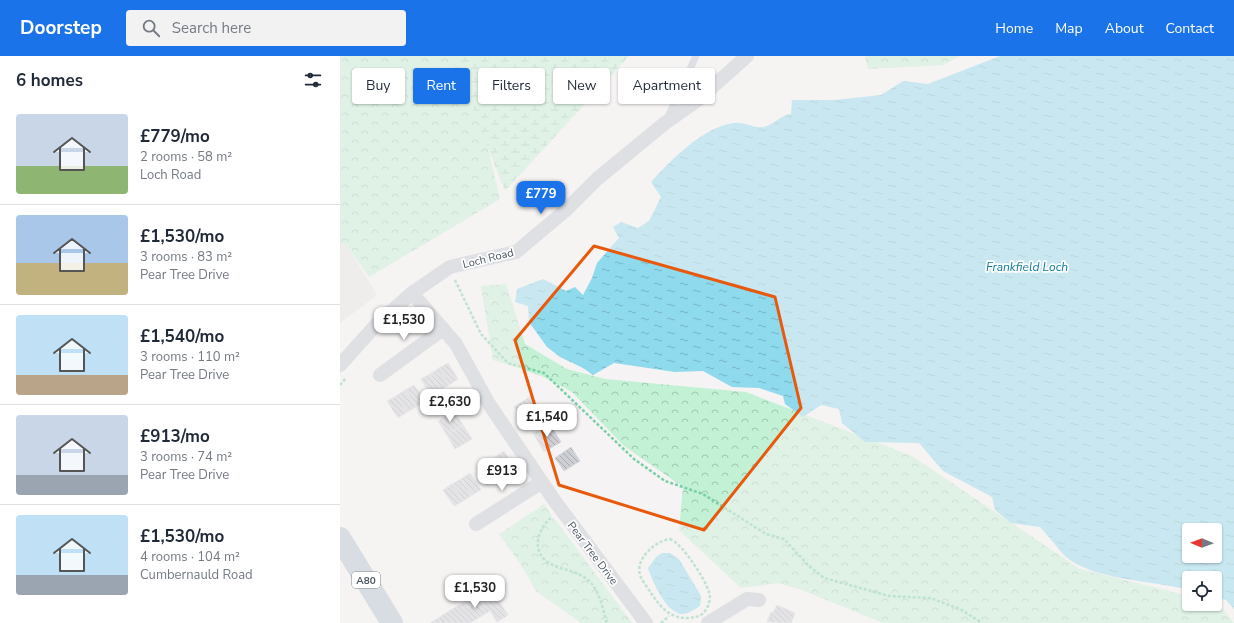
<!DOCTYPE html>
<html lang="en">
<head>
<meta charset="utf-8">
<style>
	body { margin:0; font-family:"Nunito Sans",sans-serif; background:#f2f2f3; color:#1f2937; height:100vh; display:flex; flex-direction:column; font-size:15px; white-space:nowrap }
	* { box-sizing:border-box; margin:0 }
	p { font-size:13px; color:#747a83 }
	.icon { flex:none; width:22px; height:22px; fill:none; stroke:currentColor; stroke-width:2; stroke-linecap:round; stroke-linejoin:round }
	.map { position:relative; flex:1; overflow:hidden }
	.details { display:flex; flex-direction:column; background:#fff; width:340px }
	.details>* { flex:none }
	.guide { position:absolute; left:12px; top:12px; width:380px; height:36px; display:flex; gap:8px }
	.needle { width:26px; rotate:271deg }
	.buttons { position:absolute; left:842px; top:467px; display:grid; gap:8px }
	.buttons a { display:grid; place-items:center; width:40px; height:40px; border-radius:4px; background:#fff; box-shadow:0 1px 3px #0004; font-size:20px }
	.price { position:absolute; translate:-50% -34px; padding:0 9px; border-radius:8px; background:#fff; color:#222; font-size:13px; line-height:26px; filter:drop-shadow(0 1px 2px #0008) }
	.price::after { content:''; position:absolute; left:50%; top:24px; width:12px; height:9px; margin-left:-6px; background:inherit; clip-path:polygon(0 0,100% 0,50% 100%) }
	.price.current { background:#1a73e8; color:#fff }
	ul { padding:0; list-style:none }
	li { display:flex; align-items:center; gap:12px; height:100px; padding:0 16px }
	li+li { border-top:1px solid #e0e1e3 }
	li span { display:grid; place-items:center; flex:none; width:112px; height:80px; border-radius:4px; color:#555 }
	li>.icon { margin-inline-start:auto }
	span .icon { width:48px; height:48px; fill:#fffc; stroke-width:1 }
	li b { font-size:17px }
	h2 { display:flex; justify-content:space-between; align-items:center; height:48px; padding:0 16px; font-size:17px }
	.chip { padding:0 14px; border-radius:4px; background:#fff; box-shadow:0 1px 3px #0004; font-size:14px; line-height:36px }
	.chip.current { background:#1a73e8; color:#fff }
	header { display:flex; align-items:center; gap:24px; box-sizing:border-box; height:56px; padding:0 20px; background:#1a73e8; color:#fff }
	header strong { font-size:19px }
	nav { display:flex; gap:22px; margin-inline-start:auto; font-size:14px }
	.search { width:280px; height:36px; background:#f2f2f3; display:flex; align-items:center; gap:10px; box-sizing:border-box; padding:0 14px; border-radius:4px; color:#747a83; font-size:15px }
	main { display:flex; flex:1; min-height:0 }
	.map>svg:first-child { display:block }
	.education { fill:#e6e4e5 }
	.forest { fill:url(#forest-crowns) }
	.wetland { fill:url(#wetland-marsh) }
	.water { fill:url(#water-ripples); fill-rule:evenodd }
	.building { fill:url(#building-back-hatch); stroke:#d7d9de }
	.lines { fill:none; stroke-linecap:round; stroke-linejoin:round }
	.path { stroke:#7ad0a6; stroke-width:2.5; stroke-dasharray:3 2; stroke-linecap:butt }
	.service { stroke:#c1cad2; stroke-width:7 }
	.minor { stroke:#c1cad2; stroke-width:14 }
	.primary { stroke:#b3c2d1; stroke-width:22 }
	.marked { fill:none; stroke:#e8590c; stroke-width:3; stroke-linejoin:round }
	.labels { text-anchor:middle; stroke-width:3.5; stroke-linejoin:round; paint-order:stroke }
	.shield { fill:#fff; stroke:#808990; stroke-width:1 }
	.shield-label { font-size:10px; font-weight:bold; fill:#4a5661 }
	.street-label { font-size:11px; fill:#4a5661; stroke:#fff }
	.water-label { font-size:12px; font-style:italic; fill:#0c7c9b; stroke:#fff }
</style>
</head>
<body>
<header>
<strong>Doorstep</strong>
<div class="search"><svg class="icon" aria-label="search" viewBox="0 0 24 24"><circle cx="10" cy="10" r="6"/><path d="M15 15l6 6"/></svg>Search here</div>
<nav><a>Home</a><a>Map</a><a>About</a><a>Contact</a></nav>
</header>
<main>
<section class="details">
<h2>6 homes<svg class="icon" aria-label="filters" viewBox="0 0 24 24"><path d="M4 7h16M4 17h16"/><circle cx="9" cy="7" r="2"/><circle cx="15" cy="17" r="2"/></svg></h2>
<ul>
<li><span style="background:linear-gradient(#c9d6e8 65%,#8fb573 0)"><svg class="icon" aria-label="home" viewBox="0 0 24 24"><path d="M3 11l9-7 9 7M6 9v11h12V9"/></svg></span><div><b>£779/mo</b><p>2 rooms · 58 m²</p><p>Loch Road</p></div></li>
<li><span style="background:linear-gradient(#a9c7e8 60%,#c2b280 0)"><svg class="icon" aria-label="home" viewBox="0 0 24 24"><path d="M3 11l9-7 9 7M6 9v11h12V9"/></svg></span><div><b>£1,530/mo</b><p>3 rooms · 83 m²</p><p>Pear Tree Drive</p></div></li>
<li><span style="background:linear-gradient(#bfe0f5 75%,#b9a48a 0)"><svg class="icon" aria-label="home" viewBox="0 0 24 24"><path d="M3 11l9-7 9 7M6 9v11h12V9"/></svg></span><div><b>£1,540/mo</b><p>3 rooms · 110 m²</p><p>Pear Tree Drive</p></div></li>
<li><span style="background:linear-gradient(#c9d6e8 75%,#9aa5b1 0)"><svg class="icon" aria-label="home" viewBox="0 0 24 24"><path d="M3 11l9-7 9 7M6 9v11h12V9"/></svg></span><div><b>£913/mo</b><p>3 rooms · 74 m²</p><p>Pear Tree Drive</p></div></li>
<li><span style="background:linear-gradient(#bfe0f5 75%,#9aa5b1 0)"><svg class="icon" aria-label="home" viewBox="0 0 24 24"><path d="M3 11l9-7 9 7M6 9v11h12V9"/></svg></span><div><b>£1,530/mo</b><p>4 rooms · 104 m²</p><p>Cumbernauld Road</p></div></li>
</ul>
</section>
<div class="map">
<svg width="894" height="567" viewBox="0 0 894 567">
	<defs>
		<pattern id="forest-crowns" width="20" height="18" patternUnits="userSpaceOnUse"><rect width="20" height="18" fill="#c3f1d5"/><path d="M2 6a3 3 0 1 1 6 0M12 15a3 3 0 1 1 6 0" fill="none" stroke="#a0c6b0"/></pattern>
		<pattern id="wetland-marsh" width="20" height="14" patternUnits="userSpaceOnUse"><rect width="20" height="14" fill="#c3f1d5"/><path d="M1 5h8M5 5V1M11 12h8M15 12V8" fill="none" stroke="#a0c6b0"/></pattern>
		<pattern id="water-ripples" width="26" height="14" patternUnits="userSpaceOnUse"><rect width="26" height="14" fill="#90daee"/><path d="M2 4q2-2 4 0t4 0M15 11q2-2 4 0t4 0" fill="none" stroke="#78b4c4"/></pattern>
		<pattern id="building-back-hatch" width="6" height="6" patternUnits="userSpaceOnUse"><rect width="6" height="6" fill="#cdcfd5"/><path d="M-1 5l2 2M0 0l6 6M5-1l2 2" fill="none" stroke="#a8abb0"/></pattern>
	</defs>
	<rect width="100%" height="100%" fill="#f5f3f3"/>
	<path class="education" d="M0,188H6L37,239L0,267Z"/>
	<g class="forest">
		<path d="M0,0H126L160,143L29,221L6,188H0Z"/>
		<path d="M525,0H620L603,9L528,13Z"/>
		<path d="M166,228L185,288L227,313L265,323L406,336L572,400L740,513L849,540V548L878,547L894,567H543L462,534L438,527L401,532L339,474L343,431L284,390L232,336L202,320L153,304L141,230Z"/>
		<path d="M204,448L212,460L209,464L210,465L214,462L292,567H241L196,535L183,512L159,478Z"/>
	</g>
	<path class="wetland" d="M112,0H289L165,135Z"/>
	<g class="water">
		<path d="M660,0H894V553L886,544L875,541V522H849V534C812,524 754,525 725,500C718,493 708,479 700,471L671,467L655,454L652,441L603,415L579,387L525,386L502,367L499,353L481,349L463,361L445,348L443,340L419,332L392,331L363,315L335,316L274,307L253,319L243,312L220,301L207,291L189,266L188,250L175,246L177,233L203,223L226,235L235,231L243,239L252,222L257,207L279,182L273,171L281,166L298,172L309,165L321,141L311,126C331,104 363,71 394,67C404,65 415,73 424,71C435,68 441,59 451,58L452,44H495L541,39L563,25L588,28ZM849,474H875V500H849Z"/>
		<path d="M322,497H330L339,503L361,540L360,550C355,553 348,558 343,558C327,559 312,525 308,512L316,501Z"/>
	</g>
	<g class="building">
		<path d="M108,307L118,323L109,329L99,312Z"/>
		<path d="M99,312L109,329L100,334L90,318Z"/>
		<path d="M90,318L100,334L91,340L81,323Z"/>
		<path d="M74,329L85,345L76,351L65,334Z"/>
		<path d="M65,334L76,351L67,356L56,340Z"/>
		<path d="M56,340L67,356L58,362L47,345Z"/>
		<path d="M191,340L202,356L185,367L174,351Z"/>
		<path d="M114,355L123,369L107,379L98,365Z"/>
		<path d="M209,367L221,386L204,396L193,377Z"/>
		<path d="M123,369L132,383L115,393L107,379Z"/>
		<path d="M231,391L240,405L224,415L215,402Z"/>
		<path d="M164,395L174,412L165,417L155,401Z"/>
		<path d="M155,401L165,417L156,423L146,406Z"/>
		<path d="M146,406L156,423L147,429L137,412Z"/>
		<path d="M130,417L141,434L132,439L121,423Z"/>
		<path d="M121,423L132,439L123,445L112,428Z"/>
		<path d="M112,428L123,445L114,450L103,434Z"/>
		<path d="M149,530L168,559L157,566L150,555L130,567H90Z"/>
		<path d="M437,549L455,557L451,567L427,566L431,556L433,557Z"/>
	</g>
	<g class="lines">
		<g class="path">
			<path d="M115,224L141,278L168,307L204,317L294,403L325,425L363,438L426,478L444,483L468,509L484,522L549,540L590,542L620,553L642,567"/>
			<path d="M0,329L6,322"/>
			<path d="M211,462C197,473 191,496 209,507C223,515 239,514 251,527C260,537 263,554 267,567"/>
			<path d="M330,483C342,487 365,523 369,536C372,544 367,556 359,560C335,567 323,555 311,537C308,532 302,525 300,519C295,503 315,485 330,483Z"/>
			<path d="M321,567L329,560"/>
		</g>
		<path class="service" d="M327,63L356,0"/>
		<g class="minor">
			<path d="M72,237L116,288L149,348L214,444L306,567"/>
			<path d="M0,309L36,269L72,237L110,211L176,196L226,154L257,123L325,67L359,43L407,0"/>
			<path d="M40,319L103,273"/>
			<path d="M136,468L202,426"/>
			<path d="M368,567L407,543L419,544"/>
		</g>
		<path class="primary" d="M0,482L52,567"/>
	</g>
	<path d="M0 0H894V567H0ZM254,190L435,241L461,352L364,474L219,429L175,284Z" fill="#f5f3f3" fill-opacity=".55" fill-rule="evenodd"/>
	<path class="marked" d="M254,190L435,241L461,352L364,474L219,429L175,284Z"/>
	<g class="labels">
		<rect class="shield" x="12" y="516" width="28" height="16" rx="3"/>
		<g class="shield-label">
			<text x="26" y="528">A80</text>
		</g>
		<g class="street-label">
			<text transform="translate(148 202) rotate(-14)" y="4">Loch Road</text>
			<text transform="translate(253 497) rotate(53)" y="4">Pear Tree Drive</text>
		</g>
		<g class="water-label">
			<text x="687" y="215">Frankfield Loch</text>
		</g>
	</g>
</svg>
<div class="buttons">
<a><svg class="needle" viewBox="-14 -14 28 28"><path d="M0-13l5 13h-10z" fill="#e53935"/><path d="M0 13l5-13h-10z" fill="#747a83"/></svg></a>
<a><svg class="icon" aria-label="locate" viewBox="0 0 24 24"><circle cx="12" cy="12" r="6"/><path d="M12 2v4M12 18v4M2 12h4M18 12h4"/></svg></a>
</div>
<b class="price current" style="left:201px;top:159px">£779</b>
<b class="price" style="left:64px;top:285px">£1,530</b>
<b class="price" style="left:110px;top:367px">£2,630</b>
<b class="price" style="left:207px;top:382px">£1,540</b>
<b class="price" style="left:162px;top:436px">£913</b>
<b class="price" style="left:135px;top:553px">£1,530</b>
<div class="guide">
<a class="chip">Buy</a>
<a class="chip current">Rent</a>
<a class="chip">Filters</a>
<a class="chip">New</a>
<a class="chip">Apartment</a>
</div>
</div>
</main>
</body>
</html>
